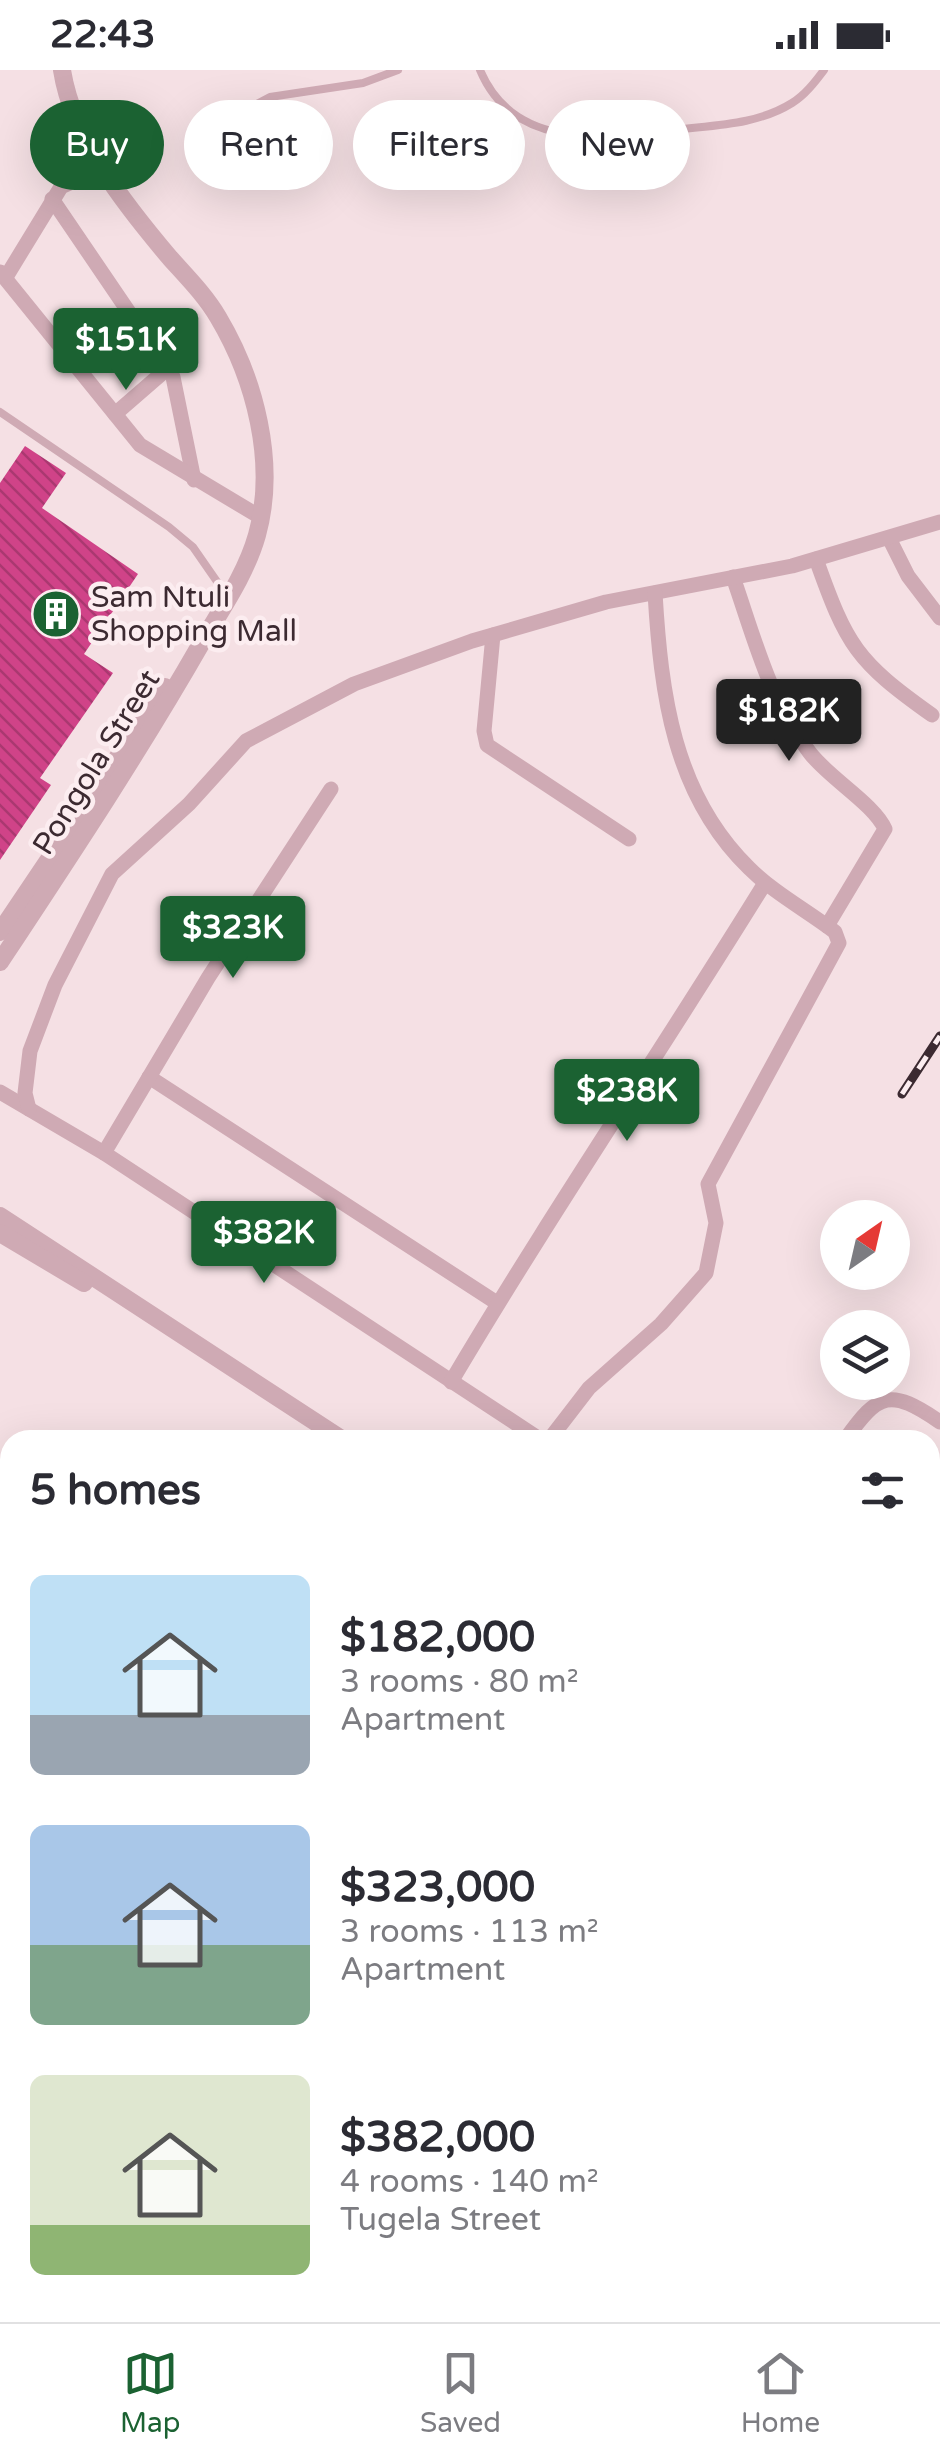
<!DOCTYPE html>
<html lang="en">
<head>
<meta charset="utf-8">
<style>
	body { margin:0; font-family:"Varela Round",sans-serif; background:#f7f7f7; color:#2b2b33; height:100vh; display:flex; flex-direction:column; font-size:38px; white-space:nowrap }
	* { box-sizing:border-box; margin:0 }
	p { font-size:32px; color:#7c7c81 }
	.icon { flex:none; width:55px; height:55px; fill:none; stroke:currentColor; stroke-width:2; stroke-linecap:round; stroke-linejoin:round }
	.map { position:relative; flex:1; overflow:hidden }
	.details { position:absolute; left:0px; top:1360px; width:940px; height:892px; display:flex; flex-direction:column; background:#fff; border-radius:30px 30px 0 0; box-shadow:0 10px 40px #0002 }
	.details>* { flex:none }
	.hud { position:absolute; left:30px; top:30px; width:880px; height:90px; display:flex; gap:20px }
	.needle { width:65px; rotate:34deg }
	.tools { position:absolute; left:820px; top:1130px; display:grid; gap:20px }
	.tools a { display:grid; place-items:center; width:90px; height:90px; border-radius:50%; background:#fff; box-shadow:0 10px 40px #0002; font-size:50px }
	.price { position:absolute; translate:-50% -85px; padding:0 22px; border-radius:10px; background:#1b6232; color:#fff; font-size:32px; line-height:65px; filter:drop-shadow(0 2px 5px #0008) }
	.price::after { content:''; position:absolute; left:50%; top:60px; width:30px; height:22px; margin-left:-15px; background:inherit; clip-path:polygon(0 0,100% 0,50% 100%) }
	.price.selected { background:#222; color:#fff }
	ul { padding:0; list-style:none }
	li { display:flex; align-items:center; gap:30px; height:250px; padding:0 30px }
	li span { display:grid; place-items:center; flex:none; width:280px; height:200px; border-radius:15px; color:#555 }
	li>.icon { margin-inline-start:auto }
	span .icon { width:120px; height:120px; fill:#fffc; stroke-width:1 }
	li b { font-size:42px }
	h2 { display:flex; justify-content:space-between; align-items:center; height:120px; padding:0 30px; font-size:42px }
	.chip { padding:0 35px; border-radius:45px; background:#fff; box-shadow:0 10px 40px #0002; font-size:35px; line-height:90px }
	.chip.selected { background:#1b6232; color:#fff }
	.status { display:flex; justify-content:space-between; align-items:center; height:70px; padding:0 50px; background:#fff; direction:ltr }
	.status svg { height:28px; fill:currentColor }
	.dock { display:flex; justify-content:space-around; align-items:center; height:140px; border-top:2px solid #e1e1e2; background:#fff; font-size:28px; color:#7c7c81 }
	.dock a { display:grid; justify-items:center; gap:5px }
	.dock .selected { color:#1b6232 }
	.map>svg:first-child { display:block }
	.building { fill:url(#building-back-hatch) }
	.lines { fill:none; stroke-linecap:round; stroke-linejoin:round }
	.service { stroke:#cfaab4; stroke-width:8 }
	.minor { stroke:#cfaab4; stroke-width:15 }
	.tertiary { stroke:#cfaab4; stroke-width:18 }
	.rail-casing { stroke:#3c2a31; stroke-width:9 }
	.rail { stroke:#fcedf0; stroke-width:5; stroke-dasharray:15; stroke-linecap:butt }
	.labels { text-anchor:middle; stroke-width:9; stroke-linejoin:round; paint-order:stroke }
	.poi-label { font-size:30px; fill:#3c2a31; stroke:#fcedf0; text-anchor:start }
	.street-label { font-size:30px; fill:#3c2a31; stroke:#fcedf0 }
</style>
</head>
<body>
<div class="status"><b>22:43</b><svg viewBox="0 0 49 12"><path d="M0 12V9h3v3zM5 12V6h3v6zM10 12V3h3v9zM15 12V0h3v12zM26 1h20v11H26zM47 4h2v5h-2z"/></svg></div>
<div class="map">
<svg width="940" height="2252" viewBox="0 0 940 2252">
	<defs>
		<pattern id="building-back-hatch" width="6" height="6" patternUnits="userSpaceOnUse" patternTransform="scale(2.5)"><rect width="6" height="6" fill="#d04388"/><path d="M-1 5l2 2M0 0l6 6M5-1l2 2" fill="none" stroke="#aa3870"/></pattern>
	</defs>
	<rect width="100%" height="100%" fill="#f5e0e4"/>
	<path class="building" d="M25,376L66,403L42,438L138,504L84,584L113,603L40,708L51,715L0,790V413Z"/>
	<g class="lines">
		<g class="service">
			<path d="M480,0C514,81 603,68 674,60C714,55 757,55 792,33C805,25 815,12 824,0"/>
			<path d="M193,68L270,27L363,13L398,0"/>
			<path d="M0,342L169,457L193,477L227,526"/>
		</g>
		<g class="minor">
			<path d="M52,129L173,307L194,410"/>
			<path d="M0,202L140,375L260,447"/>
			<path d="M6,207L61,117L103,98"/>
			<path d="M115,344L168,298"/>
			<path d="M889,468L908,506L940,548"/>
			<path d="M816,489C847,576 856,591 932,645"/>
			<path d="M733,507C754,567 770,632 810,683C829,708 874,734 885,759L827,856"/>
			<path d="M493,565L484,661L487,675L629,769"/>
			<path d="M149,1007L497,1233"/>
			<path d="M0,1022L104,1083L541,1370"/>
			<path d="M29,1039L25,1023L30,981L55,915L112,804L189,734L246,671L354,614L472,571L606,532L792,496L940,452"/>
			<path d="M104,1083L208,908L331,719"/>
			<path d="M451,1312C551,1143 662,980 765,813"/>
			<path d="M543,1370L552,1366L589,1318L661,1254L706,1203L716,1153L708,1114L839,873L835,862C806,840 774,823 749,798C673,724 661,623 655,523"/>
			<path d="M845,1370C879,1322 890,1318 940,1352"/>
			<path d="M930,1484L940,1491"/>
			<path d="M0,1592L10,1577"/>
			<path d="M0,1864L10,1870"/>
			<path d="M930,1890L940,1898"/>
			<path d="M0,1967L10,1953"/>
			<path d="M0,2137L10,2143"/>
			<path d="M0,2195L10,2179"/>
			<path d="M459,2242L473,2252"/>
			<path d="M704,2242L718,2252"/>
			<path d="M225,2252L231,2242"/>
		</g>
		<g class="tertiary">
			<path d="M0,862L165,617"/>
			<path d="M0,892C70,786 139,682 202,572C222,538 246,504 257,465C277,393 255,309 218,247C205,225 187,207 170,188C126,136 73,70 62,0"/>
			<path d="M0,1146L343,1370"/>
			<path d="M0,1163L84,1213"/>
			<path d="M930,1778L940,1786"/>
			<path d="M930,2040L940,2025"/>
			<path d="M790,2252L797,2242"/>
		</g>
		<g class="rail-casing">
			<path id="rail" d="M902,1024L940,966"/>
		</g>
		<use href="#rail" class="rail"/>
	</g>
	<defs>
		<g id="building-disc" transform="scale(2.5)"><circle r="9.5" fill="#1b6232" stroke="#fcedf0"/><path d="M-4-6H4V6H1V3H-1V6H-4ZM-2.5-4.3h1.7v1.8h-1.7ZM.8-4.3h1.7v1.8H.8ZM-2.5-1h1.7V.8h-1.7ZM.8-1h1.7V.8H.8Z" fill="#fff"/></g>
	</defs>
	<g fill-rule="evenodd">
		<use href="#building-disc" x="56" y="544"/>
	</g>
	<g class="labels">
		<g class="poi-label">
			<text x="91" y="537">Sam Ntuli<tspan x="91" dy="34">Shopping Mall</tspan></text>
		</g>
		<g class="street-label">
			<text transform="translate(96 692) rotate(-58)" y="10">Pongola Street</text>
		</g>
	</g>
</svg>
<div class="tools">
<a><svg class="needle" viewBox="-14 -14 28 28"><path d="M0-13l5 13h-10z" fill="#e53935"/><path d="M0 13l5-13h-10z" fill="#7c7c81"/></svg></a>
<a><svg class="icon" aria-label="layers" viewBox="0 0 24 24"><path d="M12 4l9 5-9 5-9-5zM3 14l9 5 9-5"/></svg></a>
</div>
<b class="price" style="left:126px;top:323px">$151K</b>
<b class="price selected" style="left:789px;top:694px">$182K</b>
<b class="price" style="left:233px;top:911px">$323K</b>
<b class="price" style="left:627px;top:1074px">$238K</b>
<b class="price" style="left:264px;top:1216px">$382K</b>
<div class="hud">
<a class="chip selected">Buy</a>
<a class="chip">Rent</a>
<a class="chip">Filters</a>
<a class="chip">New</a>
</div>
<section class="details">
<h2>5 homes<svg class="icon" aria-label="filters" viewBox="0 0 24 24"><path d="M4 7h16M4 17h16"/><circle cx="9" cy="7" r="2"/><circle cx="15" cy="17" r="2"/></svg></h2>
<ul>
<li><span style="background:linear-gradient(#bfe0f5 70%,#9aa5b1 0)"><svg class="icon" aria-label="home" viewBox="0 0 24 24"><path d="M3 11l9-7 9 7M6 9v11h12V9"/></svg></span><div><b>$182,000</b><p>3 rooms · 80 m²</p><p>Apartment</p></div></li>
<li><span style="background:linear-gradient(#a9c7e8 60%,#7fa58c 0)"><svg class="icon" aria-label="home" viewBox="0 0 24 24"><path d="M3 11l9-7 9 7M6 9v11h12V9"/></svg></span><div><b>$323,000</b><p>3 rooms · 113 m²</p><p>Apartment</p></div></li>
<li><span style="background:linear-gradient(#dfe7d0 75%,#8fb573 0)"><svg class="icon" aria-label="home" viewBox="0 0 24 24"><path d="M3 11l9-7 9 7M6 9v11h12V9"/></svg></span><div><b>$382,000</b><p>4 rooms · 140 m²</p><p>Tugela Street</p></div></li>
</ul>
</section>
</div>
<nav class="dock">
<a class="selected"><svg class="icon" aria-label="map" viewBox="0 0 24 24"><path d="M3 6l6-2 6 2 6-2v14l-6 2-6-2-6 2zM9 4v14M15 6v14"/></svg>Map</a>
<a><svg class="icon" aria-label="saved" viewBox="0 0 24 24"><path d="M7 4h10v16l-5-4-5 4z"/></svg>Saved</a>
<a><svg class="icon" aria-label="home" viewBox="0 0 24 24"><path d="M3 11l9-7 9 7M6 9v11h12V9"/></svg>Home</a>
</nav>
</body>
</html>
